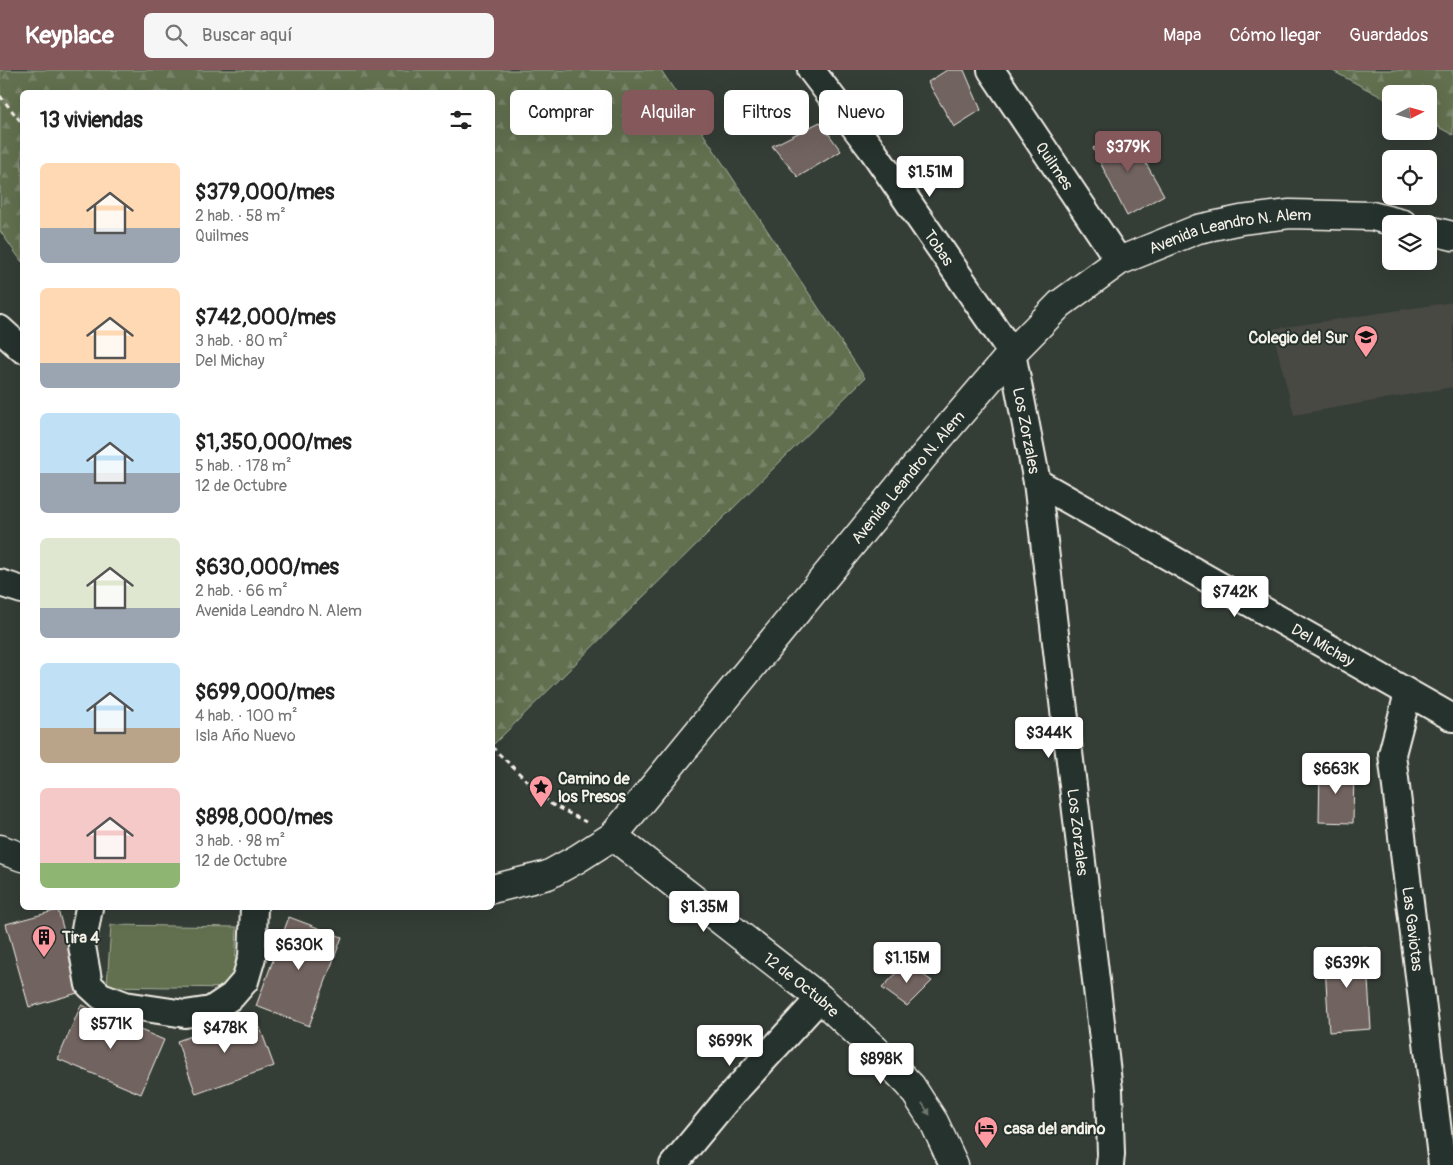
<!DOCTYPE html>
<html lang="es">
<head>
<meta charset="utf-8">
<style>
	body { margin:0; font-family:Pangolin,sans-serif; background:#f6f6f6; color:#222; height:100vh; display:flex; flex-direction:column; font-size:19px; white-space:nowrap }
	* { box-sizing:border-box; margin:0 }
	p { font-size:16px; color:#767676 }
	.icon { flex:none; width:28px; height:28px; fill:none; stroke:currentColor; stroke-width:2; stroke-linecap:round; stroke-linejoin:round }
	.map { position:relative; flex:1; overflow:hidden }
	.details { position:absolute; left:20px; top:20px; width:475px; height:820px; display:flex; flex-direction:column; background:#fff; border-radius:8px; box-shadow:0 5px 20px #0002 }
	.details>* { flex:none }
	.hud { position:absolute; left:510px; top:20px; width:475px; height:45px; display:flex; gap:10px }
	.needle { width:32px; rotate:84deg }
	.fabs { position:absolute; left:1382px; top:15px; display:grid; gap:10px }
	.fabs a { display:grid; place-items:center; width:55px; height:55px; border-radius:8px; background:#fff; box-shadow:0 5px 20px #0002; font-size:25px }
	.price { position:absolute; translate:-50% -42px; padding:0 11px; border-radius:5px; background:#fff; color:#222; font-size:16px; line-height:32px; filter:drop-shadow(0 1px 2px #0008) }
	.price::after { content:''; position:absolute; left:50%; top:30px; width:15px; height:11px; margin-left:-8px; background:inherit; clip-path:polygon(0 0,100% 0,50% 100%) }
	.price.selected { background:#85585c; color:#fff }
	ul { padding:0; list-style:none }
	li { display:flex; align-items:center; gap:15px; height:125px; padding:0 20px }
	li span { display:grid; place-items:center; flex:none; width:140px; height:100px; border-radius:8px; color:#555 }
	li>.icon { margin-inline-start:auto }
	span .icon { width:60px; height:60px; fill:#fffc; stroke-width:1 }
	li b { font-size:21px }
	h2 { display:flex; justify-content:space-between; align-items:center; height:60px; padding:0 20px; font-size:21px }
	.chip { padding:0 18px; border-radius:8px; background:#fff; box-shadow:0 5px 20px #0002; font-size:18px; line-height:45px }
	.chip.selected { background:#85585c; color:#fff }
	header { display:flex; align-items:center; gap:30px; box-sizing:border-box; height:70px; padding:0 25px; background:#85585c; color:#fff }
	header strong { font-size:24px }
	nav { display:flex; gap:28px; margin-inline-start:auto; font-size:18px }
	.search { width:350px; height:45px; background:#f6f6f6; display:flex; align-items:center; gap:12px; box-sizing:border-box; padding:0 18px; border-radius:8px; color:#767676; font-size:19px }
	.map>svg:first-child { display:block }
	.built { fill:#474943 }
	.grass { fill:#626f50; stroke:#abb09c }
	.forest { fill:url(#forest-firs); stroke:#abb09c }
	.building { fill:#71645f; stroke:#f4f1e8 }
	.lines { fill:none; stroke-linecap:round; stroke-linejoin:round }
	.minor-casing { stroke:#f4f1e8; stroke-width:30 }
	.major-casing { stroke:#f4f1e8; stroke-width:31 }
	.highway-casing { stroke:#f4f1e8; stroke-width:31 }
	.path { stroke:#f4f1e8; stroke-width:3; stroke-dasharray:5 4; stroke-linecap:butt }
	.minor { stroke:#26332d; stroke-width:26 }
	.major { stroke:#26332d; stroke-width:28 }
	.highway { stroke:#26332d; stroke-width:28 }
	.oneway { fill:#6e766e }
	.labels { text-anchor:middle; stroke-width:4; stroke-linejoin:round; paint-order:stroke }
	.street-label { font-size:16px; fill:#f4f1e8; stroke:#26332d }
	.poi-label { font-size:16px; font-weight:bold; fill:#f4f1e8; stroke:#26332d; text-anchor:start }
</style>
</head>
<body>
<header>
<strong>Keyplace</strong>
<div class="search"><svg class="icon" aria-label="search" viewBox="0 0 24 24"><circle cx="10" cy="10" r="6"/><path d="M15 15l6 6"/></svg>Buscar aquí</div>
<nav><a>Mapa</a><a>Cómo llegar</a><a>Guardados</a></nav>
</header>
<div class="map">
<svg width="1453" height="1095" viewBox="0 0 1453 1095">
	<defs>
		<pattern id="forest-firs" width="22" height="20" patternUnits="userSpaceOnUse" patternTransform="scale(1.25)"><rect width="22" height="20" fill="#626f50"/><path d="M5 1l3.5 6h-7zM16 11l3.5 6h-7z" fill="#798469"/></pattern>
	</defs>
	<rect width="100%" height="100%" fill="#353d37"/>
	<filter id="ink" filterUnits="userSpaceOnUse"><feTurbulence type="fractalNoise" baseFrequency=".02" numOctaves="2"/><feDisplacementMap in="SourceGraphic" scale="10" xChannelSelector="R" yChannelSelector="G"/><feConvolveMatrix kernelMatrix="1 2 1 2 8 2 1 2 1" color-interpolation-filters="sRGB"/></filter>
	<g filter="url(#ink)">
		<path class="built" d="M1453,232V317L1294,345L1272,259Z"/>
		<path class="grass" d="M111,855L237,857L234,918L107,916Z"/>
		<g class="forest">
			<path d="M0,0H661L865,308L493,675L492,22H22V192L0,161Z"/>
			<path d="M1331,0H1453V65L1429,52V24H1391V32Z"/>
		</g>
		<g class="building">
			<path d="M947,0H964L981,40L954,57L928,12Z"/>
			<path d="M820,52L841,81L798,107L772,76Z"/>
			<path d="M1128,62L1164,125L1127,146L1093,78Z"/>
			<path d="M1320,697L1354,698L1353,753L1319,752Z"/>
			<path d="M58,840L81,922L29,937L6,854Z"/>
			<path d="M289,847L342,867L309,956L256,936Z"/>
			<path d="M1366,877L1371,959L1329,962L1324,879Z"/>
			<path d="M906,893L932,911L907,936L882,918Z"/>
			<path d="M81,935L164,970L141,1024L58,989Z"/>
			<path d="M255,944L274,996L196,1024L177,971Z"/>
		</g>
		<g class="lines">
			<g class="minor-casing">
				<g id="minor">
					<path id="s1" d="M811,0L873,81L1012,283L1037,412L1109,1020L1111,1084L1110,1095"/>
					<path id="s2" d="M991,0L1119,191"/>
					<path d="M0,259L22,279"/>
					<path id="s3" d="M1037,412L1453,648"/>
					<path d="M0,513L22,520"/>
					<path id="s4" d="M1408,623L1392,684L1442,1095"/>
					<path d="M89,838L82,876L89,915L101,926L125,935L185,944L211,940L232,926L245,911L252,887L254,838"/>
					<path d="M673,1095L725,1032L820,928"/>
				</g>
			</g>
			<g class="major-casing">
				<g id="major">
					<path id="s5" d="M613,766L820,928L878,982L911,1016L934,1052L954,1095"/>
				</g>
			</g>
			<g class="highway-casing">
				<g id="highway">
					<path d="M1429,160L1453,166"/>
					<path d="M0,779L22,787"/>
					<path id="s6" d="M492,819L548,805L577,789L613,766L923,387L1012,283L1060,234L1119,191L1198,159L1241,150L1290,144L1372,146L1403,154"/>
				</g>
			</g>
			<g class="path">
				<path d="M0,26L22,53"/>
				<path d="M492,677L551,734L586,752"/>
			</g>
			<use href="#minor" class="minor"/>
			<use href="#major" class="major"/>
			<use href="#highway" class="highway"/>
		</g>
		<defs><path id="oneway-solid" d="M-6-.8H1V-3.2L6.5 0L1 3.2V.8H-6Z" transform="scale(1.25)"/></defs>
		<use class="oneway" href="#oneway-solid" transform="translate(926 1039) rotate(57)"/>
	</g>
	<defs>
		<g id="school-pin" transform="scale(1.25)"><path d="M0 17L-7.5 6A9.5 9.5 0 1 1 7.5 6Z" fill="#ff9aa2" stroke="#26332d"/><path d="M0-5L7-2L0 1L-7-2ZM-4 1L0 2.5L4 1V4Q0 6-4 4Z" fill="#111"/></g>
		<g id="sight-pin" transform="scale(1.25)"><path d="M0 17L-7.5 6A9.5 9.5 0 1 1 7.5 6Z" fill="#ff9aa2" stroke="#26332d"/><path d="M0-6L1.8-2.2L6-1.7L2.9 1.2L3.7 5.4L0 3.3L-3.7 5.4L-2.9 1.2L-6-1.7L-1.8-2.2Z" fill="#111"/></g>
		<g id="building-pin" transform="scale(1.25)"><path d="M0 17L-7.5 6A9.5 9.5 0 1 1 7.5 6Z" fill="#ff9aa2" stroke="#26332d"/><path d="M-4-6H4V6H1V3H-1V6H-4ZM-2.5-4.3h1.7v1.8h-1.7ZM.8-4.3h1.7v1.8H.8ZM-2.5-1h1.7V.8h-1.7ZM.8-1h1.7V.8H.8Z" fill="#111"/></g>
		<g id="hotel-pin" transform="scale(1.25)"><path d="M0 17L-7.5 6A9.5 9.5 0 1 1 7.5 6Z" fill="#ff9aa2" stroke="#26332d"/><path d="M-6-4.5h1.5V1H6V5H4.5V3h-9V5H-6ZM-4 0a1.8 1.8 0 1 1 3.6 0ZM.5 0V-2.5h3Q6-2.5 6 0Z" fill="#111"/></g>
	</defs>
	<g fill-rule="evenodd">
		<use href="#school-pin" x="1366" y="267"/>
		<use href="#sight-pin" x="541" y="717"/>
		<use href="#building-pin" x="44" y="867"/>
		<use href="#hotel-pin" x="986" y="1058"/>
	</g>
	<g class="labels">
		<g class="street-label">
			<text dy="6" stroke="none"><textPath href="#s2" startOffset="115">Quilmes</textPath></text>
			<text dy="6" stroke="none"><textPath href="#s6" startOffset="1018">Avenida Leandro N. Alem</textPath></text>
			<text dy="6" stroke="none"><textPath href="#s1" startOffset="219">Tobas</textPath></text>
			<text dy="6" stroke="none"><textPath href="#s1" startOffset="426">Los Zorzales</textPath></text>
			<text dy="6" stroke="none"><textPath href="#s6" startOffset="598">Avenida Leandro N. Alem</textPath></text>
			<text dy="6" stroke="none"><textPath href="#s3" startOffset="329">Del Michay</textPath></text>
			<text dy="6" stroke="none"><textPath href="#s1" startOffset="831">Los Zorzales</textPath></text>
			<text dy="6" stroke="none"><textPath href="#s4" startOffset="239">Las Gaviotas</textPath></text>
			<text dy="6" stroke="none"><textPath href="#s5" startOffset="240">12 de Octubre</textPath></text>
		</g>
		<g class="poi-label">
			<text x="1348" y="273" text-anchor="end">Colegio del Sur</text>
			<text x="558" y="714">Camino de<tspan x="558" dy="18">los Presos</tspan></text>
			<text x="62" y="873">Tira 4</text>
			<text x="1004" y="1064">casa del andino</text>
		</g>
	</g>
</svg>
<div class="fabs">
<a><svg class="needle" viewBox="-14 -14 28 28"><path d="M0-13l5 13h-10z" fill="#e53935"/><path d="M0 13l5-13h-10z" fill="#767676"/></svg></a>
<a><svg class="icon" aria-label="locate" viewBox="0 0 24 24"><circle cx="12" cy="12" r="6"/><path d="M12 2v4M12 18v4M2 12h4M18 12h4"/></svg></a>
<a><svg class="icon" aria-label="layers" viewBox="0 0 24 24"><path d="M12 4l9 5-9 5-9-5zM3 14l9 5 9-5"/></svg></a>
</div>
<b class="price selected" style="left:1128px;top:103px">$379K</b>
<b class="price" style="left:930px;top:128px">$1.51M</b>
<b class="price" style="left:1235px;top:548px">$742K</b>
<b class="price" style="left:1049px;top:689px">$344K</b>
<b class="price" style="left:1336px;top:725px">$663K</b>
<b class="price" style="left:704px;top:863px">$1.35M</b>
<b class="price" style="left:299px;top:901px">$630K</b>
<b class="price" style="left:907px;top:914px">$1.15M</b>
<b class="price" style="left:1347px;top:919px">$639K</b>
<b class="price" style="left:111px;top:980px">$571K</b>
<b class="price" style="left:225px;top:984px">$478K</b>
<b class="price" style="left:730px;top:997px">$699K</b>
<b class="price" style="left:881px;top:1015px">$898K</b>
<div class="hud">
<a class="chip">Comprar</a>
<a class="chip selected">Alquilar</a>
<a class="chip">Filtros</a>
<a class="chip">Nuevo</a>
</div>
<section class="details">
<h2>13 viviendas<svg class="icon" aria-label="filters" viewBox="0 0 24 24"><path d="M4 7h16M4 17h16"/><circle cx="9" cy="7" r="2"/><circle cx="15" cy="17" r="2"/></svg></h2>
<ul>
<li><span style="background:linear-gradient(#ffd9b3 65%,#9aa5b1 0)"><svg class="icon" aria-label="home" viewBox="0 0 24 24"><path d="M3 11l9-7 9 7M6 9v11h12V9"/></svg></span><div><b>$379,000/mes</b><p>2 hab. · 58 m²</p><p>Quilmes</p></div></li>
<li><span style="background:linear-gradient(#ffd9b3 75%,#9aa5b1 0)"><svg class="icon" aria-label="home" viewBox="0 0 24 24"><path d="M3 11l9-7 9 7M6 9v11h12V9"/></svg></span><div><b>$742,000/mes</b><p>3 hab. · 80 m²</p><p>Del Michay</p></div></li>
<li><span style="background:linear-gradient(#bfe0f5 60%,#9aa5b1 0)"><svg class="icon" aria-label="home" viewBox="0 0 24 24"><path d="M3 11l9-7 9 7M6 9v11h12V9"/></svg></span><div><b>$1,350,000/mes</b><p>5 hab. · 178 m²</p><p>12 de Octubre</p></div></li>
<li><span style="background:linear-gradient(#dfe7d0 70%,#9aa5b1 0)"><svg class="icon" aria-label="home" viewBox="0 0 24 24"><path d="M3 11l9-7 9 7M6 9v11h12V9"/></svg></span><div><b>$630,000/mes</b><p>2 hab. · 66 m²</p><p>Avenida Leandro N. Alem</p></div></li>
<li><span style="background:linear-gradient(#bfe0f5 65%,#b9a48a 0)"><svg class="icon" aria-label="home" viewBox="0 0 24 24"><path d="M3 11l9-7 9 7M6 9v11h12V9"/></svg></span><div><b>$699,000/mes</b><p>4 hab. · 100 m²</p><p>Isla Año Nuevo</p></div></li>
<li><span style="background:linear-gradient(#f6c9c9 75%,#8fb573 0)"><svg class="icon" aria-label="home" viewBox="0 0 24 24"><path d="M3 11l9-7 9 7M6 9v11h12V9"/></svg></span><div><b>$898,000/mes</b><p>3 hab. · 98 m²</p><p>12 de Octubre</p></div></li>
</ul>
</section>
</div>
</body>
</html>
